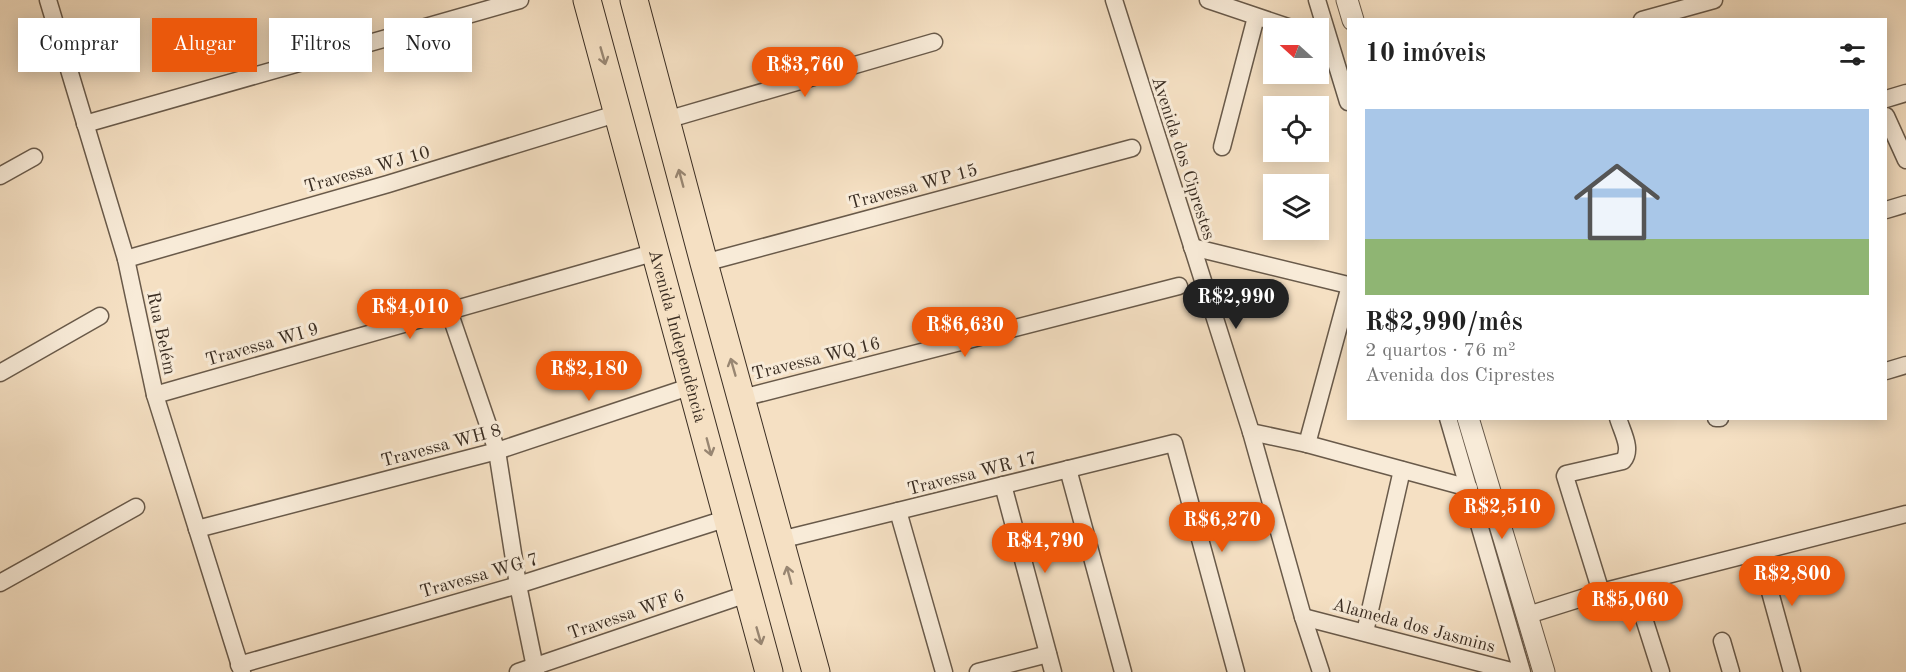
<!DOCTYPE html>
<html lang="pt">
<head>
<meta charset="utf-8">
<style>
	body { margin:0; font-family:"Old Standard TT",serif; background:#f2f2f2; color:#222; height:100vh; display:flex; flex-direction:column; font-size:22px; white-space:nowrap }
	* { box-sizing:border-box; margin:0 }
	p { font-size:20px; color:#767676 }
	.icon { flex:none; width:33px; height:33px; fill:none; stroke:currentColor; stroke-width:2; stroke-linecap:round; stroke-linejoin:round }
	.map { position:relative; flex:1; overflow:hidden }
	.side { position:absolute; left:1347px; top:18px; width:540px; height:402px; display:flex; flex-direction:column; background:#fff; border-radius:0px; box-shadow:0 3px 15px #0003 }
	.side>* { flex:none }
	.hud { position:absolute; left:18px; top:18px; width:570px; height:54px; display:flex; gap:12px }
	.needle { width:39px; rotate:291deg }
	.controls { position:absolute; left:1263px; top:18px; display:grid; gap:12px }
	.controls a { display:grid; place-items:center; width:66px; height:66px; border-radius:0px; background:#fff; box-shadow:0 3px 15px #0003; font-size:30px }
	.price { position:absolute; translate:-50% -51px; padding:0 14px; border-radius:21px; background:#ea580c; color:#fff; font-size:20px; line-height:39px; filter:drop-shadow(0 2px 3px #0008) }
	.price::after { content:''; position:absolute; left:50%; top:36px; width:18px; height:14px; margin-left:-9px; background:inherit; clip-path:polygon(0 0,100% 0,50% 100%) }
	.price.current { background:#222; color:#fff }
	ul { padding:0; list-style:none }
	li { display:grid; align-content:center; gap:12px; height:318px; padding:0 18px }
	li span { display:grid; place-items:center; height:186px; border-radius:0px; color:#555 }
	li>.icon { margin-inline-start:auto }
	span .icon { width:108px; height:108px; fill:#fffc; stroke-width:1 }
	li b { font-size:26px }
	h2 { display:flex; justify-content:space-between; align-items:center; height:72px; padding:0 18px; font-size:26px }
	.pill { padding:0 21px; border-radius:0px; background:#fff; box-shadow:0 3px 15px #0003; font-size:21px; line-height:54px }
	.pill.current { background:#ea580c; color:#fff }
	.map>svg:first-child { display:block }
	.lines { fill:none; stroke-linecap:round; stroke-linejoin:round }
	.minor-casing { stroke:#695a4a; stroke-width:19 }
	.tertiary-casing { stroke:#695a4a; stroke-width:23 }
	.primary-casing { stroke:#3a2d22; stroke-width:29 }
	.minor { stroke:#f8ebd8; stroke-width:16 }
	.tertiary { stroke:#f8ebd8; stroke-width:21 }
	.primary { stroke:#f5e0c3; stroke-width:27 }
	.oneway { stroke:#988672 }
	.labels { text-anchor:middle; stroke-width:6; stroke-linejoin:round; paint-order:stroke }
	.street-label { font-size:18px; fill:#3a2d22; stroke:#f8ebd8 }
</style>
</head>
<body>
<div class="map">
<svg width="1906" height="672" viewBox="0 0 1906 672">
	<rect width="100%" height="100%" fill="#f5e0c3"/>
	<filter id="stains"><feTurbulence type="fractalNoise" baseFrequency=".00333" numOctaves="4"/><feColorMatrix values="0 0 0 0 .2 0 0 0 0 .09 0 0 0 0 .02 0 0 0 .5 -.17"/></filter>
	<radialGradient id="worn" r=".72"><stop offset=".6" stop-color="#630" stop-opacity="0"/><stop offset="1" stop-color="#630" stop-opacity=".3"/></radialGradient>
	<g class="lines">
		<g class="minor-casing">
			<g id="minor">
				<path d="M48,0L126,259L155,395L242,672"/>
				<path d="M1114,0L1251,432L1303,617L1321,672"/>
				<path d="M1208,0L1291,28"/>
				<path d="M1317,0L1348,102"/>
				<path d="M1642,20L1714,0"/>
				<path d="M1886,99L1906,93"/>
				<path d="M1886,116L1906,160"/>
				<path d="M666,120L934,42"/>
				<path d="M85,124L520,0"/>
				<path d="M1222,147L1256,17"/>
				<path d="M0,176L34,157"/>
				<path d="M1886,210L1906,204"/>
				<path d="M1192,247L1348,285"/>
				<path d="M126,259L388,184L619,113"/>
				<path d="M704,263L1132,148"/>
				<path d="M449,311L497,451L518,585L536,672"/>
				<path d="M1886,371L1906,365"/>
				<path d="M0,373L100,316"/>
				<path d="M155,395L656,252"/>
				<path d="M742,398L1179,286"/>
				<path d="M1448,418L1522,672"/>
				<path d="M1716,418H1720"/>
				<path d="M1251,432L1307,444L1469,488"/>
				<path d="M1307,444L1348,293"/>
				<path d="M1068,469L1123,672"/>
				<path d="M1003,485L1053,672"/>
				<path d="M898,511L944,672"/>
				<path d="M197,529L497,451L692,386"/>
				<path d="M780,540L1174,443L1236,672"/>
				<path d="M1759,552L1792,672"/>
				<path d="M0,583L136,507"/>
				<path d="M1633,584L1661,672"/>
				<path d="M1601,592L1565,476L1566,474L1623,461C1633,449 1622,432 1618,418"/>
				<path d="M1528,615L1601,592L1906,514"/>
				<path d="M1303,617L1515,672"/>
				<path d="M1365,632L1402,470"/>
				<path d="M1722,641L1731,672"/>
				<path d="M239,665L518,585L728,518"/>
				<path d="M518,672L747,594"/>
				<path d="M978,672L1048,654"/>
			</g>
		</g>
		<g class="tertiary-casing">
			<g id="tertiary">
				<path d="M1347,0L1353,20"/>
				<path d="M1468,418L1544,672"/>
			</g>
		</g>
		<g class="primary-casing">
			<g id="primary">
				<path id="s1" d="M587,0L769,672"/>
				<path d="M634,0L704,263L816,672"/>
			</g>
		</g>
		<use href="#minor" class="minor"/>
		<use href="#tertiary" class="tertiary"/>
		<use href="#primary" class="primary"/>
	</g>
	<defs><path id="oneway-shaft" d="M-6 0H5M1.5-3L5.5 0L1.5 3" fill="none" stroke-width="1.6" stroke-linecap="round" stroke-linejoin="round" transform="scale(1.5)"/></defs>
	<g class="oneway">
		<use href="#oneway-shaft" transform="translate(603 56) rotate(74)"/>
		<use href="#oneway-shaft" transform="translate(681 178) rotate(-105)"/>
		<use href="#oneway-shaft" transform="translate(733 367) rotate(-106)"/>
		<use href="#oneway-shaft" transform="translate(709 447) rotate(75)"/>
		<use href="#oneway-shaft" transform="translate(789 575) rotate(-105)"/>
		<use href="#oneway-shaft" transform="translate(759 636) rotate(74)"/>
	</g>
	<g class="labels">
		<g class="street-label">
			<text transform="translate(1184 158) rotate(72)" y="6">Avenida dos Ciprestes</text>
			<text transform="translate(367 169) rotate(-16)" y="6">Travessa WJ 10</text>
			<text transform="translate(913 186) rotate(-15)" y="6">Travessa WP 15</text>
			<text transform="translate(162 333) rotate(78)" y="6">Rua Belém</text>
			<text dy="6" stroke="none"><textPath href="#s1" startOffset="348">Avenida Independência</textPath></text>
			<text transform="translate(262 344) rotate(-16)" y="6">Travessa WI 9</text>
			<text transform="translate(816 358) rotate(-14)" y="6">Travessa WQ 16</text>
			<text transform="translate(441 445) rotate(-15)" y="6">Travessa WH 8</text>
			<text transform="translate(972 473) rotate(-14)" y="6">Travessa WR 17</text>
			<text transform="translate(479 575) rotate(-16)" y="6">Travessa WG 7</text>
			<text transform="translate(626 614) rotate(-19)" y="6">Travessa WF 6</text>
			<text transform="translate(1414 625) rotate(15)" y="6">Alameda dos Jasmins</text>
		</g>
	</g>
	<rect width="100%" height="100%" filter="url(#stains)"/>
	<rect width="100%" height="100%" fill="url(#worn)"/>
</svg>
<div class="controls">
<a><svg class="needle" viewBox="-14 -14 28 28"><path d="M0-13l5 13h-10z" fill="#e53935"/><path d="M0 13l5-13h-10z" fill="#767676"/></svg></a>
<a><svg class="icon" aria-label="locate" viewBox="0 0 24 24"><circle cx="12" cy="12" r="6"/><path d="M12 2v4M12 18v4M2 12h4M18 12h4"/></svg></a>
<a><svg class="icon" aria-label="layers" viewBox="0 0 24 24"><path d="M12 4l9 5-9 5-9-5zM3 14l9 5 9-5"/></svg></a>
</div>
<b class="price" style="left:805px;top:98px">R$3,760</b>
<b class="price current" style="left:1236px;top:330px">R$2,990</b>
<b class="price" style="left:410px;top:340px">R$4,010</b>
<b class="price" style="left:965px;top:358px">R$6,630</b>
<b class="price" style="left:589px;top:402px">R$2,180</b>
<b class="price" style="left:1502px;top:540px">R$2,510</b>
<b class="price" style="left:1222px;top:553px">R$6,270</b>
<b class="price" style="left:1045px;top:574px">R$4,790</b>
<b class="price" style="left:1792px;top:607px">R$2,800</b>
<b class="price" style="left:1630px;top:633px">R$5,060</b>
<div class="hud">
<a class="pill">Comprar</a>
<a class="pill current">Alugar</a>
<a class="pill">Filtros</a>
<a class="pill">Novo</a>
</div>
<section class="side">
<h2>10 imóveis<svg class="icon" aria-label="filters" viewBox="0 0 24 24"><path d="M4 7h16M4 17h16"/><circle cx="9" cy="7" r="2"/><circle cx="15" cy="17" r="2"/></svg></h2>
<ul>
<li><span style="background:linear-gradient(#a9c7e8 70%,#8fb573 0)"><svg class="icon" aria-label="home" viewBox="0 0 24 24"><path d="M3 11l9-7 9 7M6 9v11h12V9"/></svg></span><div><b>R$2,990/mês</b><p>2 quartos · 76 m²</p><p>Avenida dos Ciprestes</p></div></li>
</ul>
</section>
</div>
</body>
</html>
